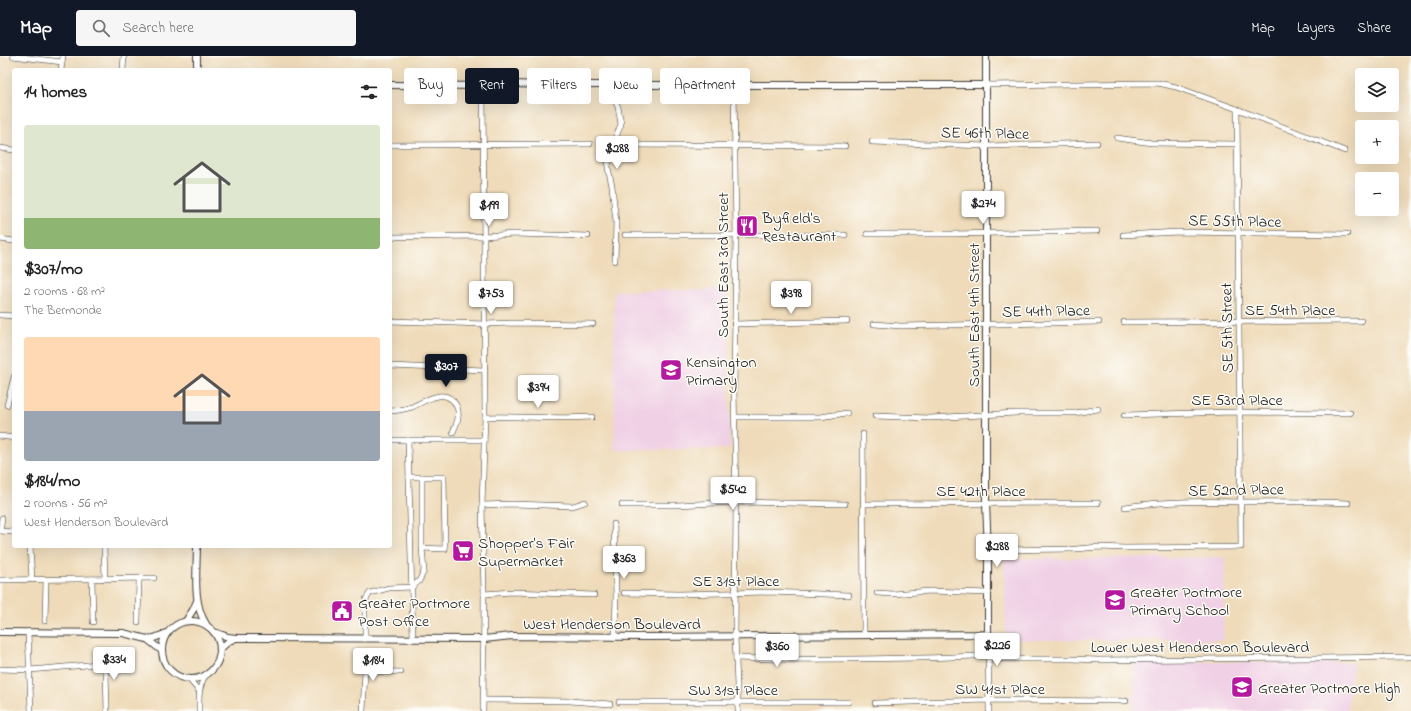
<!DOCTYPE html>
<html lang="en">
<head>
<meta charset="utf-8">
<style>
	body { margin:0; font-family:"Indie Flower",sans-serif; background:#f6f6f6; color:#222; height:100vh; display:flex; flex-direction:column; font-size:15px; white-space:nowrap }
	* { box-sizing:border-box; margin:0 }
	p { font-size:13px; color:#767676 }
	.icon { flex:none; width:22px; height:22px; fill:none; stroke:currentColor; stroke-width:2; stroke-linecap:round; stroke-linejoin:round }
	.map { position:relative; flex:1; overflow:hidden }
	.drawer { position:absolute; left:12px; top:12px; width:380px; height:480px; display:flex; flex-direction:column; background:#fff; border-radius:4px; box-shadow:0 4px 16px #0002 }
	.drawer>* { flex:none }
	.guide { position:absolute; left:404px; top:12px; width:380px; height:36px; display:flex; gap:8px }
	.tools { position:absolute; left:1355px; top:12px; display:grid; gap:8px }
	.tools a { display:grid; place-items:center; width:44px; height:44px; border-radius:4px; background:#fff; box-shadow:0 4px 16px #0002; font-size:20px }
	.price { position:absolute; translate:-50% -34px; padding:0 9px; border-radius:4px; background:#fff; color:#222; font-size:13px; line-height:26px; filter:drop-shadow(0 1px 2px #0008) }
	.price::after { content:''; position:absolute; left:50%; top:24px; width:12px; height:9px; margin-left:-6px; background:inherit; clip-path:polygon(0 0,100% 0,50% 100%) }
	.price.current { background:#111827; color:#fff }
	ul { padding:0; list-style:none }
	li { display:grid; align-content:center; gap:8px; height:212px; padding:0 12px }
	li span { display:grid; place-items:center; height:124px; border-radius:4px; color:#555 }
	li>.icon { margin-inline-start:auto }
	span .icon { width:72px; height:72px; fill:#fffc; stroke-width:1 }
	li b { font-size:17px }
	h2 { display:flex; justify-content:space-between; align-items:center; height:48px; padding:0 12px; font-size:17px }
	.pill { padding:0 14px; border-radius:4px; background:#fff; box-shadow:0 4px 16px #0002; font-size:14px; line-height:36px }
	.pill.current { background:#111827; color:#fff }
	header { display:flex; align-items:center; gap:24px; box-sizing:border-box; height:56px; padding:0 20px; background:#111827; color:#fff }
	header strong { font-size:19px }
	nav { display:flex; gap:22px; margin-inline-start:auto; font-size:14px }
	.search { width:280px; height:36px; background:#f6f6f6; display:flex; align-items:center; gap:10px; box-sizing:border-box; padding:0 14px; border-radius:4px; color:#767676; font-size:15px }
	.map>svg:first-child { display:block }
	.built { fill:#f0d0e5 }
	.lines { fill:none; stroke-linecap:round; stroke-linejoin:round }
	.minor-casing { stroke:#3c3934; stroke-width:6 }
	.tertiary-casing { stroke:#3c3934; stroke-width:8 }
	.minor { stroke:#fff; stroke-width:5 }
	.tertiary { stroke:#fff; stroke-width:6 }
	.labels { text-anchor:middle; stroke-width:3; stroke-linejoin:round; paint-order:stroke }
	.street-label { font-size:16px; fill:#1c1c1c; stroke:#fdfcf7 }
	.poi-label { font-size:16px; fill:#1c1c1c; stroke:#fdfcf7; text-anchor:start }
</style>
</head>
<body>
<header>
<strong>Map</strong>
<div class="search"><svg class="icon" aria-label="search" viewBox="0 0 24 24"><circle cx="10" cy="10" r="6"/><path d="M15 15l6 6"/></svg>Search here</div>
<nav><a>Map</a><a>Layers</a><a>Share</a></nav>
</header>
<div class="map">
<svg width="1411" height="655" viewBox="0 0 1411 655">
	<rect width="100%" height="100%" fill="#fdfcf7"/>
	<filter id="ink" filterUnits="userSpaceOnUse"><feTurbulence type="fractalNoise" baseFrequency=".025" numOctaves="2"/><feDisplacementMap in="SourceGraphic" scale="8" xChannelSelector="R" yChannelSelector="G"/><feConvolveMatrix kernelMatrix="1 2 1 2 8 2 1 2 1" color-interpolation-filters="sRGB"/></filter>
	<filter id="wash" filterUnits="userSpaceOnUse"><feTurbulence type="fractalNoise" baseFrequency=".012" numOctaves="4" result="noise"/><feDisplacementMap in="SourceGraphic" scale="16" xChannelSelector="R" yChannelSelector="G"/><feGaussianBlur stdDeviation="0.9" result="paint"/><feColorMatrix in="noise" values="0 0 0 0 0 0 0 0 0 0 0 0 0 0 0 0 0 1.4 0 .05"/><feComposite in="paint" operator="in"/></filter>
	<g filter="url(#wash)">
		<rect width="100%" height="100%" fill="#efdbba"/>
		<g class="built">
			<path d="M727,234L730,393L614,394V235Z"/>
			<path d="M1225,501L1223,584H1006L1004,503Z"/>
			<path d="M1134,605L1353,607L1347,655H1133Z"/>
		</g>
	</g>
	<g filter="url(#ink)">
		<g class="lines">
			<g class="minor-casing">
				<g id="minor">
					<path d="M13,0L62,6"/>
					<path d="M61,14L63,0"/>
					<path d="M123,14L124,0"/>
					<path d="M608,29L618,51L621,68L609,99L608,112L612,130L616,166L615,205"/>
					<path d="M734,29L736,181L734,332L736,446L735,580L738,655"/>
					<path d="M986,29L1158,27L1176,31L1237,53L1345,95"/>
					<path d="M483,30L485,361L482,449L484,538L483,655"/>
					<path d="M1117,82L1152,87L1237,88"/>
					<path d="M872,86L987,90L1097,87"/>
					<path d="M390,89L590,88"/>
					<path d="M625,89L845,90"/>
					<path d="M0,92L14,94"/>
					<path d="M867,178H953L1097,175"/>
					<path d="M625,179H845"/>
					<path d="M1123,179L1178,176L1347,178"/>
					<path d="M390,181L484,180L513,178L588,180"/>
					<path d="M0,183L14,185"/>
					<path d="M0,259L14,260"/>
					<path d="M390,265L485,268L513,267L593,268"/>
					<path d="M1124,266L1361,265"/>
					<path d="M734,268L847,265"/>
					<path d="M874,268L901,270L1099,266"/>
					<path d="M390,310L484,314"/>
					<path d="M7,349L14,321"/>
					<path d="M390,355C397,355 405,353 412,351C425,345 446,330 456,349C461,359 457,367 453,376"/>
					<path d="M1124,359L1233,356L1350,357"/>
					<path d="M875,360L930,362L1016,357H1075L1098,353"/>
					<path d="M485,361C521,360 556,363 592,361"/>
					<path d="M735,361H820L847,357"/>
					<path d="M863,378L864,579"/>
					<path d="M0,380L14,382"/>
					<path d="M390,384H484"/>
					<path d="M408,384L413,583"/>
					<path d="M409,421H422"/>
					<path d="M863,448L1098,447"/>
					<path d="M482,449L513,448L573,450L585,446"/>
					<path d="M622,449H677L736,446L845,448"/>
					<path d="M1125,451C1164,445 1202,445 1241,446C1277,446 1312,445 1348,447"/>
					<path d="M614,468L616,539L615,581"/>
					<path d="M0,475L14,476"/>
					<path d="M0,475L2,462"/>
					<path d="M30,490L32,524"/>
					<path d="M104,490L105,523"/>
					<path d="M988,494L1076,493L1099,491L1125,492L1241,491L1237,53"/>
					<path d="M92,523L93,566"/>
					<path d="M0,524L154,522"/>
					<path d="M624,537L679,538L768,536L849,539"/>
					<path d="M877,537L893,538L930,535L989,537"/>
					<path d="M484,538L512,536L594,539"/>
					<path d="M45,565L46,524"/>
					<path d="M138,566L139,523"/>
					<path d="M28,576L31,655"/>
					<path d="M988,578L989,655"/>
					<path d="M365,583V550L366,543L370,537L389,532L412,531L419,525L424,515L422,492V421H444L445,493L422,492"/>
					<path d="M736,602C773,604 809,603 846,603C894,602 941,603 989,599"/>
					<path d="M989,603H1072L1098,604L1411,601"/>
					<path d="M0,613L30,614L98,608L106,614L107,655"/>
					<path d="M188,622L199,635"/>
					<path d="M484,644L570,645L610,648"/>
					<path d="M619,646H848"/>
					<path d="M875,647L989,644L1126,645"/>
					<path d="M199,655C199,640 198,632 206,618"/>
					<path d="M363,655L365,615L401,616"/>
				</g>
			</g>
			<g class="tertiary-casing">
				<g id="tertiary">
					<path d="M197,14V0"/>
					<path d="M390,29L483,30L514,28L540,29H986"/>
					<path d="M197,490C197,514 192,547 206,568"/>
					<path d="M186,565L193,554L197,545"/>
					<circle cx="191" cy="594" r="29"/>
					<path d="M0,576L123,577L147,583L154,582L167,577"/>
					<path d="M214,576L228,581L236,582L484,583L512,580L649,581L988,578V494L986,447V0"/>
					<path d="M147,583L162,595"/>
					<path d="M220,593L229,585L236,582"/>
				</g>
			</g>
			<use href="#minor" class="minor"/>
			<use href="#tertiary" class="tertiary"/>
		</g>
	</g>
	<defs>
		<g id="restaurant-square" transform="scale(1.15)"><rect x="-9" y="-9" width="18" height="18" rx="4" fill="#b5179e" stroke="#fdfcf7"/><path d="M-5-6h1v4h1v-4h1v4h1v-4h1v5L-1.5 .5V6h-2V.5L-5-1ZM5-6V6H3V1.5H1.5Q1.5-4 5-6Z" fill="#fff"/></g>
		<g id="school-square" transform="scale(1.15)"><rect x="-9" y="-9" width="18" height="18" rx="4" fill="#b5179e" stroke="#fdfcf7"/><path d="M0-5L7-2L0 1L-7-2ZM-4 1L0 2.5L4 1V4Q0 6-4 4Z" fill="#fff"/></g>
		<g id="supermarket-square" transform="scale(1.15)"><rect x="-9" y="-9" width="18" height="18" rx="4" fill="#b5179e" stroke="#fdfcf7"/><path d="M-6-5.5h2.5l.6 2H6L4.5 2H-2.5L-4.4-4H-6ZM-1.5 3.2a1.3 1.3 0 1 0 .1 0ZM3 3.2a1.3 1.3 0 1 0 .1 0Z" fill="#fff"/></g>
		<g id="civic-square" transform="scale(1.15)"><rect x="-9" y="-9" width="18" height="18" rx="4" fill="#b5179e" stroke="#fdfcf7"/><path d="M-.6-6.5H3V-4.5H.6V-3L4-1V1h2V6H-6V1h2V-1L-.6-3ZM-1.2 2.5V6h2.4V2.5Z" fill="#fff"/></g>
	</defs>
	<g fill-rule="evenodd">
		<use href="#restaurant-square" x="747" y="170"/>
		<use href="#school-square" x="671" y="314"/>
		<use href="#supermarket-square" x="463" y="495"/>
		<use href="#school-square" x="1115" y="544"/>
		<use href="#civic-square" x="342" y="555"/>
		<use href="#school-square" x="1242" y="631"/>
	</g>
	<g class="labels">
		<g class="street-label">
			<text transform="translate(985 76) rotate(1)" y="6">SE 46th Place</text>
			<text transform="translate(1235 164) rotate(1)" y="6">SE 55th Place</text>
			<text transform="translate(722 209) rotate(-90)" y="6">South East 3rd Street</text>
			<text x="1290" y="259">SE 54th Place</text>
			<text transform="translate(1046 254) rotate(-1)" y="6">SE 44th Place</text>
			<text transform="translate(973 259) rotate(-90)" y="6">South East 4th Street</text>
			<text transform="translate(1226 272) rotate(-91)" y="6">SE 5th Street</text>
			<text x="1237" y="349">SE 53rd Place</text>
			<text transform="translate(1236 433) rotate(-1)" y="6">SE 52nd Place</text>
			<text x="981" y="440">SE 42th Place</text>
			<text x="736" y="530">SE 31st Place</text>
			<text x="612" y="573">West Henderson Boulevard</text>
			<text x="1200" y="596">Lower West Henderson Boulevard</text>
			<text x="1000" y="638">SW 41st Place</text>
			<text x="733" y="639">SW 31st Place</text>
		</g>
		<g class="poi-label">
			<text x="762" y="167">Byfield's<tspan x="762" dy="18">Restaurant</tspan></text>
			<text x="686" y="311">Kensington<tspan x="686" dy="18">Primary</tspan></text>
			<text x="478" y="492">Shopper's Fair<tspan x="478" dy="18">Supermarket</tspan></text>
			<text x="1130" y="541">Greater Portmore<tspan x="1130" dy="18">Primary School</tspan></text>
			<text x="358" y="552">Greater Portmore<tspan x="358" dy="18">Post Office</tspan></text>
			<text x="1258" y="637">Greater Portmore High</text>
		</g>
	</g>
</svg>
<div class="tools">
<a><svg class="icon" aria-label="layers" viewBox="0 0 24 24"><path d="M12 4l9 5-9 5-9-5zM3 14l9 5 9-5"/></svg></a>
<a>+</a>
<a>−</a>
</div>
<b class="price" style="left:617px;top:114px">$288</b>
<b class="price" style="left:983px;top:169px">$274</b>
<b class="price" style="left:489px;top:171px">$199</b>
<b class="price" style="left:491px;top:259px">$753</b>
<b class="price" style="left:791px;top:259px">$398</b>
<b class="price current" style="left:446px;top:332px">$307</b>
<b class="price" style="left:538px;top:353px">$394</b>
<b class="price" style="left:733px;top:455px">$542</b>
<b class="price" style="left:997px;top:512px">$288</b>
<b class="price" style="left:624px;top:524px">$363</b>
<b class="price" style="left:997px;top:611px">$226</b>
<b class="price" style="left:777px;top:612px">$360</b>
<b class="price" style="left:114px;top:625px">$334</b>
<b class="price" style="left:373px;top:626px">$184</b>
<div class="guide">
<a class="pill">Buy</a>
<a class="pill current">Rent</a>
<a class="pill">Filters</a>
<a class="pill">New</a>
<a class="pill">Apartment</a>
</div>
<section class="drawer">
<h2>14 homes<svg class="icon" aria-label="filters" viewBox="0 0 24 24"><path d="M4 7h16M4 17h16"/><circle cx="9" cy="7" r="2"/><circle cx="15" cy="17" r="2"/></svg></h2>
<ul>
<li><span style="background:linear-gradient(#dfe7d0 75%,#8fb573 0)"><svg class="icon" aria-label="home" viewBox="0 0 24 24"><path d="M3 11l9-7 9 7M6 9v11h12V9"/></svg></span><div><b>$307/mo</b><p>2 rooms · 68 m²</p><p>The Bermonde</p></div></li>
<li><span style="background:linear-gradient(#ffd9b3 60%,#9aa5b1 0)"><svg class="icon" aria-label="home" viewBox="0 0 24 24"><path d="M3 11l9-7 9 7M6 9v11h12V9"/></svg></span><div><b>$184/mo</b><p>2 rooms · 56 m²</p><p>West Henderson Boulevard</p></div></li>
</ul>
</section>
</div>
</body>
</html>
